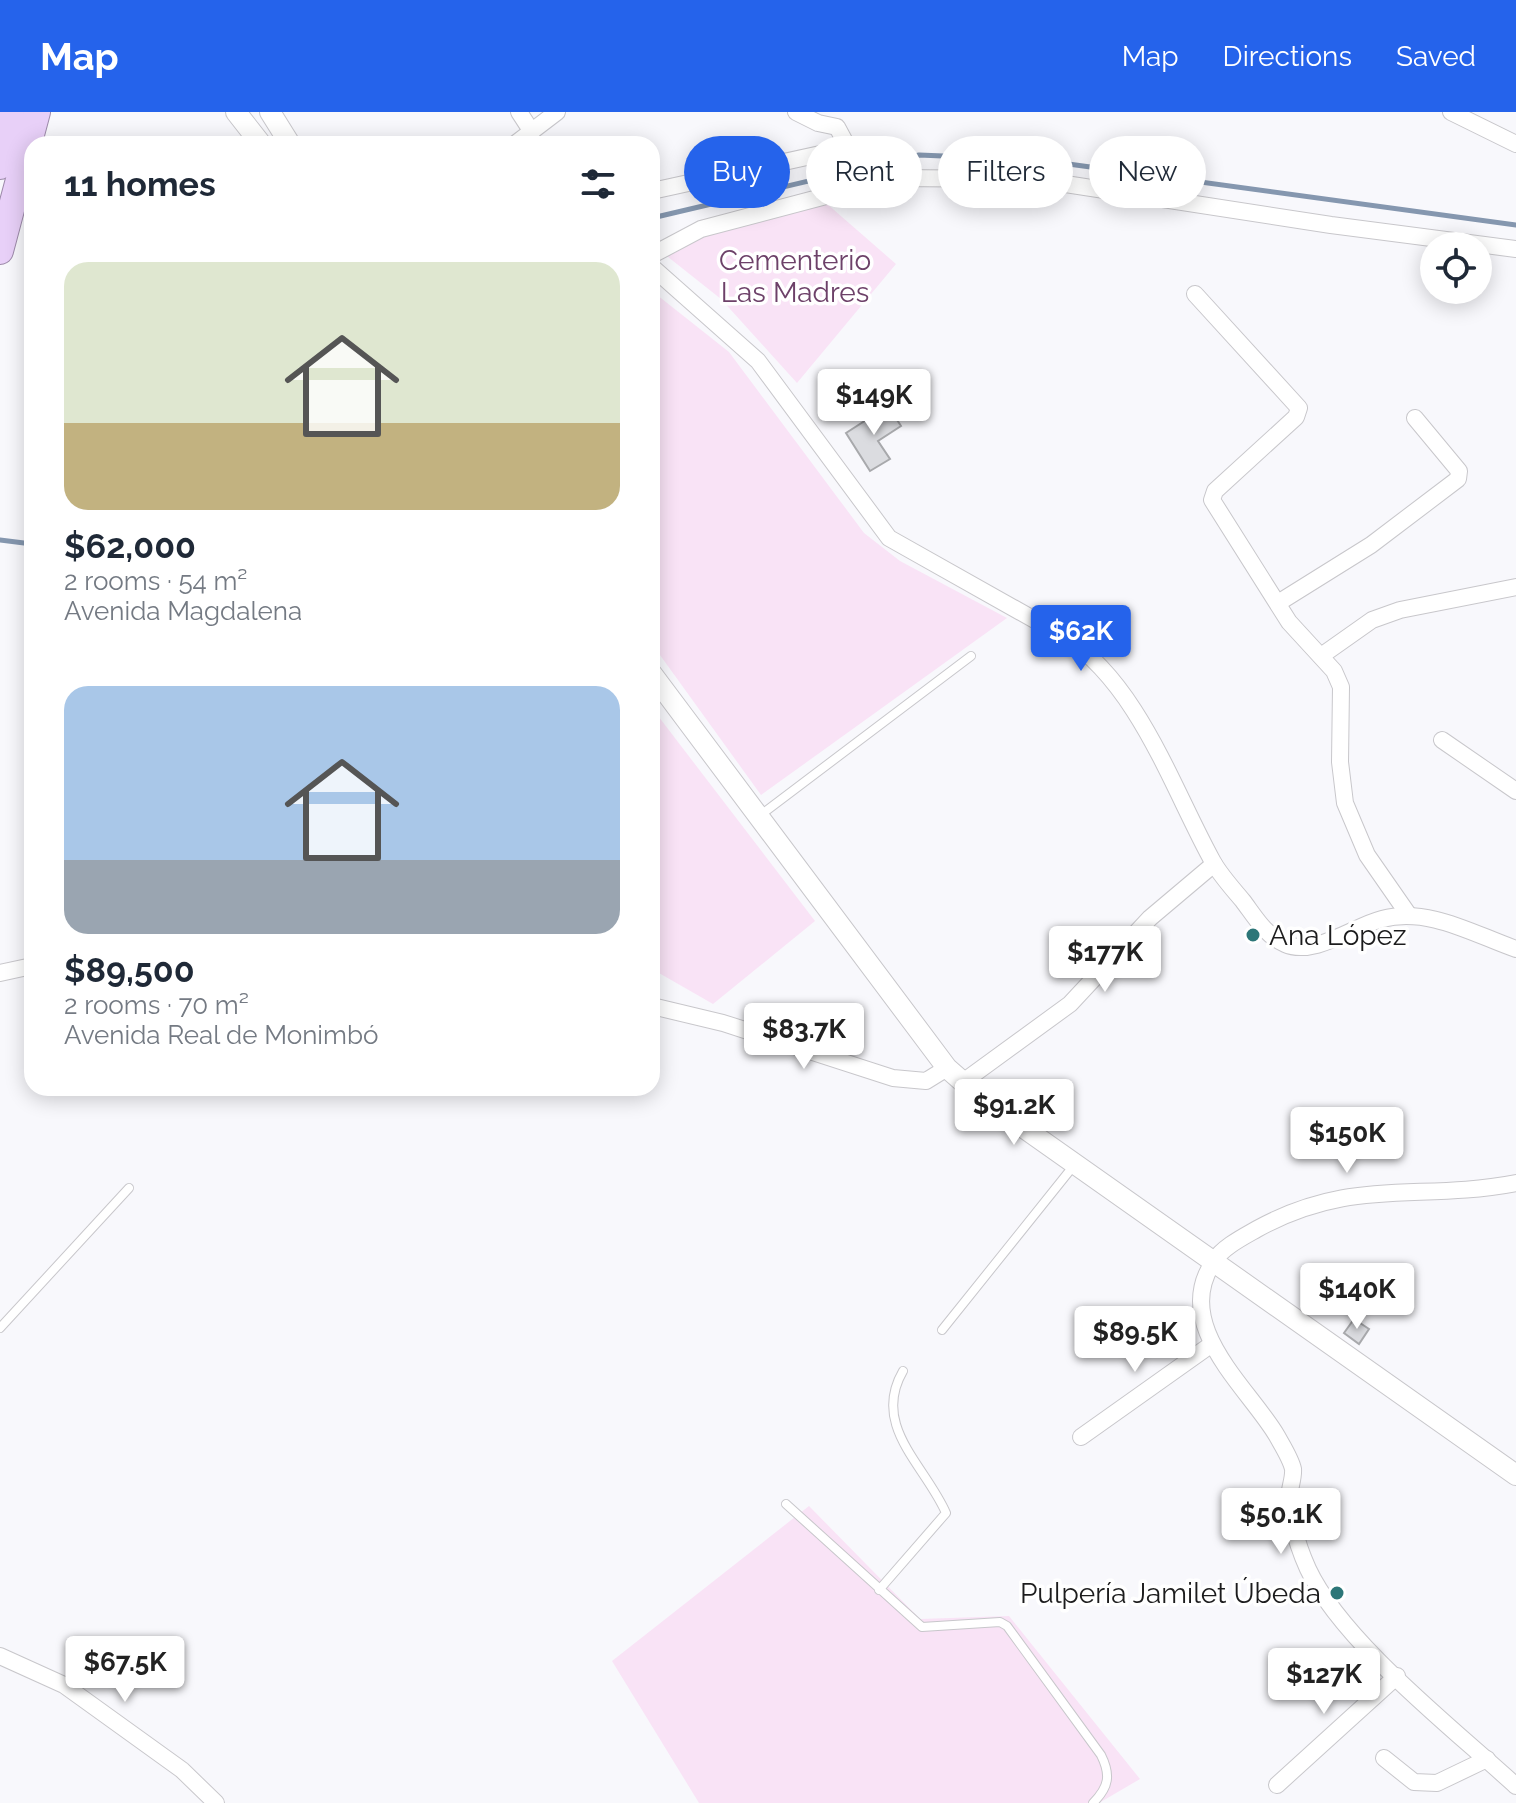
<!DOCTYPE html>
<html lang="en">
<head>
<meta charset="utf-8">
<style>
	body { margin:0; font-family:Raleway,sans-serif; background:#f6f6f7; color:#1f2937; height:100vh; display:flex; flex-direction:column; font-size:30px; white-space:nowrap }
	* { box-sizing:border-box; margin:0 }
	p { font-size:26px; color:#747a83 }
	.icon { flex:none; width:44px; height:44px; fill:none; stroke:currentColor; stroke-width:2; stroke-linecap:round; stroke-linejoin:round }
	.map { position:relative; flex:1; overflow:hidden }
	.drawer { position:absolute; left:24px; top:24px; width:636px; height:960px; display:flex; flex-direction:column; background:#fff; border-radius:24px; box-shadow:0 4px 20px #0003 }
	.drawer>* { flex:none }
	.hud { position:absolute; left:684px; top:24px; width:712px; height:72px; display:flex; gap:16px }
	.tools { position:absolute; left:1420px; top:120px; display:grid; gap:16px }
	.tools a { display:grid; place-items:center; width:72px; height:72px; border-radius:50%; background:#fff; box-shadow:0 4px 20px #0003; font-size:40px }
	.price { position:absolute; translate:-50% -68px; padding:0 18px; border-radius:8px; background:#fff; color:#222; font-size:26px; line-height:52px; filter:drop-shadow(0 2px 4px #0008) }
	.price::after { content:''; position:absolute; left:50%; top:48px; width:24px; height:18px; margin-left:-12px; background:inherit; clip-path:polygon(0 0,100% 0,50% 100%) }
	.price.selected { background:#2563eb; color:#fff }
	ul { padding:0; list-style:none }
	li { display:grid; align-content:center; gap:16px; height:424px; padding:0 40px }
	li span { display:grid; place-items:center; height:248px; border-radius:24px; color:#555 }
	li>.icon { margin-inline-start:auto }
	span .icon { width:144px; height:144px; fill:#fffc; stroke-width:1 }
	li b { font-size:34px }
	h2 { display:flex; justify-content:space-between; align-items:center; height:96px; padding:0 40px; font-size:34px }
	.pill { padding:0 28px; border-radius:36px; background:#fff; box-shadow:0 4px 20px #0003; font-size:28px; line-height:72px }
	.pill.selected { background:#2563eb; color:#fff }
	header { display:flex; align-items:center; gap:48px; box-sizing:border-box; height:112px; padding:0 40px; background:#2563eb; color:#fff }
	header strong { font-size:38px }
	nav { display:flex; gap:44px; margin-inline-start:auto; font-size:28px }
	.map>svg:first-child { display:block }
	.green { fill:#f9e3f6 }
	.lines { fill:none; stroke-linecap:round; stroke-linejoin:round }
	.stream { stroke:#8597af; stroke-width:5 }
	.building { fill:#dbdce0; stroke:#a8a9ac; stroke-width:2 }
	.service-casing { stroke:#c8c7cb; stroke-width:10 }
	.minor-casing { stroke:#c8c7cb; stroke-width:18 }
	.tertiary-casing { stroke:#c8c7cb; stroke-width:22 }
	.trunk-casing { stroke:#9d8aaa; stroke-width:28 }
	.service { stroke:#fff; stroke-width:8 }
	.minor { stroke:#fff; stroke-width:16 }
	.tertiary { stroke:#fff; stroke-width:20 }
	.trunk { stroke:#e8d0f8; stroke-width:26 }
	.poi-dot { fill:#2c7678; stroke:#fff; stroke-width:3 }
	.labels { text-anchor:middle; stroke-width:7; stroke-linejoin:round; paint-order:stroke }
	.park-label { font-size:28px; fill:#6d4169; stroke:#fff }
	.poi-label { font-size:28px; fill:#1c1c1d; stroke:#fff; text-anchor:start }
</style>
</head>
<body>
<header>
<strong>Map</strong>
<nav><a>Map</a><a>Directions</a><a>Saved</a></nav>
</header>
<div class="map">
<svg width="1516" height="1691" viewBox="0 0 1516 1691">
	<rect width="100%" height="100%" fill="#f8f8fc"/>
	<g class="green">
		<path d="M818,84L896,152L797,271L721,187L663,141L677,128Z"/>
		<path d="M652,179L729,240L864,421L900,449L1007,506L761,683L652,532Z"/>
		<path d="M652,596L815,809L713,892L652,857Z"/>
		<path d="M809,1394L920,1507L1009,1504L1140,1667L1099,1691H699L612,1549Z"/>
	</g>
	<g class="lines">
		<g class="stream">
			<path d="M652,106L919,43L1039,48L1516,113"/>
			<path d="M0,428L32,432"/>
		</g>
	</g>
	<g class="building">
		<path d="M888,294L901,314L878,329L890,347L870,359L846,321Z"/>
		<path d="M1354,1207L1369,1217L1359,1232L1344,1221Z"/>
	</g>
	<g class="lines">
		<g class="service-casing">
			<g id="service">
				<path d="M758,705L971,544"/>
				<path d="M0,1216L129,1076"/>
				<path d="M942,1218L1075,1052"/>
				<path d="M786,1392L922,1515L1000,1510L1007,1514L1101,1643C1111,1663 1109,1675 1093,1691"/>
				<path d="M879,1478L946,1401C925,1353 871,1314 903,1259"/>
			</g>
		</g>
		<g class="minor-casing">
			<g id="minor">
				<path d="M519,0L532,20"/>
				<path d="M1451,0L1516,32"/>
				<path d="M515,32L557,0"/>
				<path d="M652,79L834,39L844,28L837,15L818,11L796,0"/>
				<path d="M652,143L701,117L894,66L1033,67L1331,113L1516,137"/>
				<path d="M652,155L758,249L889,426L1065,525C1139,573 1172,676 1213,750C1221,764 1233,777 1243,789C1255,805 1266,824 1285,832C1314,845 1354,814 1382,807C1429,795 1473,822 1516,837"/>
				<path d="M1195,182L1299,296L1296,305L1215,379L1212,388L1289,510L1334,559L1341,575L1340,650L1345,691L1367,743L1408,802"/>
				<path d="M1278,491L1371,433L1458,367L1459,359L1415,306"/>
				<path d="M1321,544L1372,508L1400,498L1516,475"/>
				<path d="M1442,628L1516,679"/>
				<path d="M0,861L32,854"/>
				<path d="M652,894L723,911L893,966L926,969L947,956"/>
				<path d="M963,970L1070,892L1150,806L1214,752"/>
				<path d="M1516,1071C1419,1090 1353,1064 1257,1117C1243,1125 1223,1135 1214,1149C1170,1213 1249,1276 1277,1324C1282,1333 1291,1347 1293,1357C1294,1366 1289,1377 1289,1387C1291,1410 1298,1435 1308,1457C1342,1530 1455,1618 1516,1674"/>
				<path d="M1081,1325L1212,1232"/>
				<path d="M0,1544L64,1573L182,1658L216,1691"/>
				<path d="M1384,1646L1414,1670L1437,1671L1487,1647"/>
				<path d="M1277,1673L1397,1564"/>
			</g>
		</g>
		<g class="tertiary-casing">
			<g id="tertiary">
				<path d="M236,0L261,32"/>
				<path d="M270,0L290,32"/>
				<path d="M652,562L947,956L980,985L1516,1363"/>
			</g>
		</g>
		<g class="trunk-casing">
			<g id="trunk">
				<path d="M0,54L11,0"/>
				<path d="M0,139L37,0"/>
			</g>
		</g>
		<use href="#service" class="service"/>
		<use href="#minor" class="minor"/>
		<use href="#tertiary" class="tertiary"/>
		<use href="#trunk" class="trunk"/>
	</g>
	<g class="poi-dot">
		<circle cx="1253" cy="823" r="8"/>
		<circle cx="1337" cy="1481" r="8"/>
	</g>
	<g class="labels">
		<g class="park-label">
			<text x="795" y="158">Cementerio<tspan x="795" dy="32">Las Madres</tspan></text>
		</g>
		<g class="poi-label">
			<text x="1269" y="833">Ana López</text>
			<text x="1321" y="1491" text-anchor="end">Pulpería Jamilet Úbeda</text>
		</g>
	</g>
</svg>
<div class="tools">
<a><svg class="icon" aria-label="locate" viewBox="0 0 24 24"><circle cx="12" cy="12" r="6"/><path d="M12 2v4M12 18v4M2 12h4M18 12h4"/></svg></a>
</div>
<b class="price" style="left:874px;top:325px">$149K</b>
<b class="price selected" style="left:1081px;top:561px">$62K</b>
<b class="price" style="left:1105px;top:882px">$177K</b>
<b class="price" style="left:804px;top:959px">$83.7K</b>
<b class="price" style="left:1014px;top:1035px">$91.2K</b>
<b class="price" style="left:1347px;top:1063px">$150K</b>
<b class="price" style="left:1357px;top:1219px">$140K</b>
<b class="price" style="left:1135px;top:1262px">$89.5K</b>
<b class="price" style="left:1281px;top:1444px">$50.1K</b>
<b class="price" style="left:125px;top:1592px">$67.5K</b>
<b class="price" style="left:1324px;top:1604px">$127K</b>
<div class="hud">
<a class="pill selected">Buy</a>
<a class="pill">Rent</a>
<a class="pill">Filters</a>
<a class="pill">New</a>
</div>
<section class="drawer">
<h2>11 homes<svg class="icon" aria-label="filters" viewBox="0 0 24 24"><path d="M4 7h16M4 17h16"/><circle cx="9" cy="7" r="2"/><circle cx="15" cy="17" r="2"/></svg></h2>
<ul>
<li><span style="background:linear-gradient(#dfe7d0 65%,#c2b280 0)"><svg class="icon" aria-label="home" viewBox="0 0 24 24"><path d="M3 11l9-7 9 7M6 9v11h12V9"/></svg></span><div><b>$62,000</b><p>2 rooms · 54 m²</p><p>Avenida Magdalena</p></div></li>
<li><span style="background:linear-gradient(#a9c7e8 70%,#9aa5b1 0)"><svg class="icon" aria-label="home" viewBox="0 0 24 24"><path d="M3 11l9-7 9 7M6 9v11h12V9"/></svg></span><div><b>$89,500</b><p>2 rooms · 70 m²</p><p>Avenida Real de Monimbó</p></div></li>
</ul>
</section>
</div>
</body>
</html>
